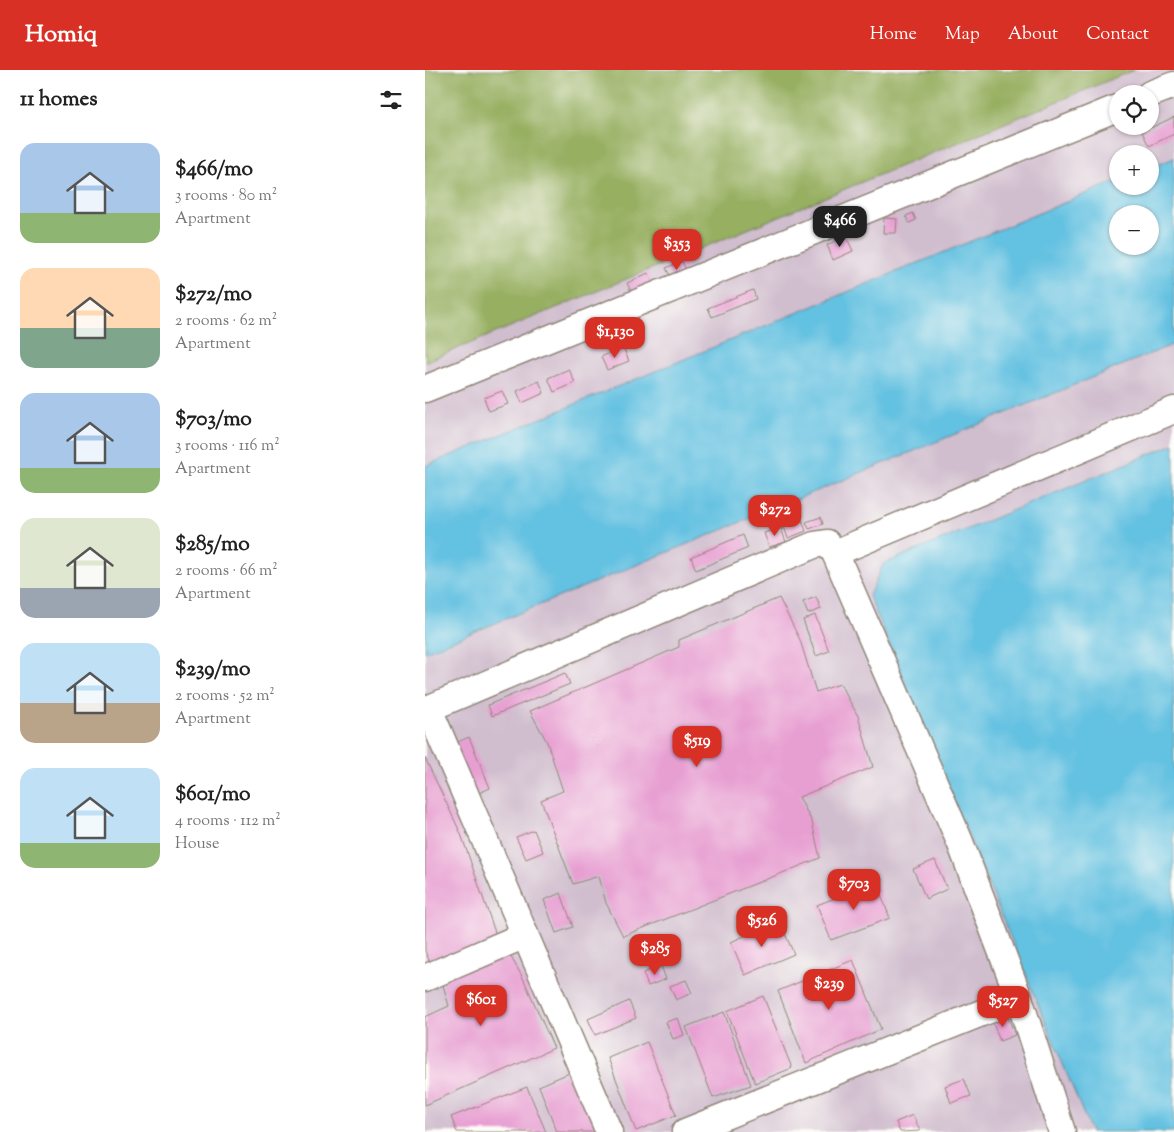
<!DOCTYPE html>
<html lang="en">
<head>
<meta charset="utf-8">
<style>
	body { margin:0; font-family:"Sorts Mill Goudy",serif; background:#f2f2f2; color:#222; height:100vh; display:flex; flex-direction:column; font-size:19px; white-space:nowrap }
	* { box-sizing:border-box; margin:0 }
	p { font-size:16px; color:#767676 }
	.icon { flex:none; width:28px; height:28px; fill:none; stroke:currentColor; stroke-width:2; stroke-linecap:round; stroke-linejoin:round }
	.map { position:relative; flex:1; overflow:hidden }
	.side { display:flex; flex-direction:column; background:#fff; width:425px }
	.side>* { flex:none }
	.buttons { position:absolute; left:684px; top:15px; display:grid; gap:10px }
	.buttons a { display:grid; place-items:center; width:50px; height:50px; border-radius:50%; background:#fff; box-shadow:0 1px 4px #0004; font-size:25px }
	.price { position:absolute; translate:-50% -42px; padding:0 11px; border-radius:10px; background:#d93025; color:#fff; font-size:16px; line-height:32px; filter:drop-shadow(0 1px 2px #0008) }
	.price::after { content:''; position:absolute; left:50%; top:30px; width:15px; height:11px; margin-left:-8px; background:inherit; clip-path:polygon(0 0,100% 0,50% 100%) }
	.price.selected { background:#222; color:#fff }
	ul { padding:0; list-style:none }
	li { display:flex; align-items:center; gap:15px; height:125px; padding:0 20px }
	li span { display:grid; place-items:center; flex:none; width:140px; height:100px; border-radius:15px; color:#555 }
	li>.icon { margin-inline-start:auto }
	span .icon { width:60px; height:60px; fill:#fffc; stroke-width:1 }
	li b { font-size:21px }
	h2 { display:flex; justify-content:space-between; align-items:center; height:60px; padding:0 20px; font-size:21px }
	header { display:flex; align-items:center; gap:30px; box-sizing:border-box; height:70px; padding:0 25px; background:#d93025; color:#fff }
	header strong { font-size:24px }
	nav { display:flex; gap:28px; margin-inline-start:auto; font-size:18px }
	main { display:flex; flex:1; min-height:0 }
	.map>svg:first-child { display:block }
	.industrial { fill:#d0bdce; fill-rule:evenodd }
	.forest { fill:#96af61; stroke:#606d46 }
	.water { fill:#63c1e1; stroke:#477686; fill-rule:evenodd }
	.building { fill:#e79fd2 }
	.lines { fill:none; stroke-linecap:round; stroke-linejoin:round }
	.minor-casing { stroke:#90867a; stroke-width:29 }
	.minor { stroke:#fff; stroke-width:26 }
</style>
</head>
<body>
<header>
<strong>Homiq</strong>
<nav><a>Home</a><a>Map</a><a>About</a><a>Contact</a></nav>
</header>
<main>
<section class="side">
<h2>11 homes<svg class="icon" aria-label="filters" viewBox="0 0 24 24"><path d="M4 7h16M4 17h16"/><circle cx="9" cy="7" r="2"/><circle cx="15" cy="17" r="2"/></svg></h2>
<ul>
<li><span style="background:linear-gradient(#a9c7e8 70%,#8fb573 0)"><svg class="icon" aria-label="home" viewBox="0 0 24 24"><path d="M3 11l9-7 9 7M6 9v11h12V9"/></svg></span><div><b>$466/mo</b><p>3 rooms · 80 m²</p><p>Apartment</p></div></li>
<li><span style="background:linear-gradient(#ffd9b3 60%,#7fa58c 0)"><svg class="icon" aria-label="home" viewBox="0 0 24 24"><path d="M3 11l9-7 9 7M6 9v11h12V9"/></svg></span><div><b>$272/mo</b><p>2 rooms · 62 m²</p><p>Apartment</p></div></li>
<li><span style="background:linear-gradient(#a9c7e8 75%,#8fb573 0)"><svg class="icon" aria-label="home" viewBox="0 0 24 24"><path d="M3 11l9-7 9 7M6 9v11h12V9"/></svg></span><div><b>$703/mo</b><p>3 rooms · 116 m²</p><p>Apartment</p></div></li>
<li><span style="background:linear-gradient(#dfe7d0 70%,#9aa5b1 0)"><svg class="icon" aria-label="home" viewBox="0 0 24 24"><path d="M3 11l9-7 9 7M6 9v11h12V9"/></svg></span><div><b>$285/mo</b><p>2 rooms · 66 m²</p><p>Apartment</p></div></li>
<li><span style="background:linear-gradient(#bfe0f5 60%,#b9a48a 0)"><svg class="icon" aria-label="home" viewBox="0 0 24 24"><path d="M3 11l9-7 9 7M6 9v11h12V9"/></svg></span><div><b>$239/mo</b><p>2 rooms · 52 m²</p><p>Apartment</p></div></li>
<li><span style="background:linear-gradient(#bfe0f5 75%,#8fb573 0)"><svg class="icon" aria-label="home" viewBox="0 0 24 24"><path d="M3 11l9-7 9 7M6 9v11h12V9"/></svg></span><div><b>$601/mo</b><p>4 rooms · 112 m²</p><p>House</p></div></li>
</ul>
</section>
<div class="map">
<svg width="749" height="1062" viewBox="0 0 749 1062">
	<rect width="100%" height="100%" fill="#fdfcf7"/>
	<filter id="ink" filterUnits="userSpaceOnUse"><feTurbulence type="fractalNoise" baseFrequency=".02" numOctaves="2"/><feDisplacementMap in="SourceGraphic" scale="10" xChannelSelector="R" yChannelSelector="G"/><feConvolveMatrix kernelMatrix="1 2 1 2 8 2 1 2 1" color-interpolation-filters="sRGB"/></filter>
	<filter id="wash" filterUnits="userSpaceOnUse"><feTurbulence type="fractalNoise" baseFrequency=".0096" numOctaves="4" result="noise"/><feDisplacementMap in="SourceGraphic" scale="20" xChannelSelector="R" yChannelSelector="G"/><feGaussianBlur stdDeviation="1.12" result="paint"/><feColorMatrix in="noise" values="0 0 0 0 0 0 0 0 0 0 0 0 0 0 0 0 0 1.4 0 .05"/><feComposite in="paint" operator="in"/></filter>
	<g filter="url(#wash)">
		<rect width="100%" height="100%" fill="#f5e0c8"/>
		<path class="industrial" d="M709,0H749V374L458,494L445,526L666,1062H0V292ZM692,24H725V56H692ZM692,84H725V116H692ZM692,144H725V176H692Z"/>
		<path class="forest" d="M0,0H709L0,292Z"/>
		<g class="water">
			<path d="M749,88V274L0,582V396L692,111V116H725V98ZM692,144H725V176H692Z"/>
			<path d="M749,374V1062H666L444,526L458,494Z"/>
		</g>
		<g id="blocks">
			<g class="building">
				<path d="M749,47V64L724,76L717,62Z"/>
				<path d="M488,143L491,150L484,153L481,146Z"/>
				<path d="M459,148L472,149L471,163H458Z"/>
				<path d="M421,166L428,181L408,190L402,175Z"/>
				<path d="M257,191L263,205L248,212L241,198Z"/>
				<path d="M223,203L230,218L209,228L202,213Z"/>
				<path d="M328,220L331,229L287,247L283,238Z"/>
				<path d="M198,277L204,291L182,300L176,287Z"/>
				<path d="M144,299L150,313L129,322L123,308Z"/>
				<path d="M114,311L119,323L97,333L92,321Z"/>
				<path d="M77,321L83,334L64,341L59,328Z"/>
				<path d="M396,447L398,454L384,459L381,452Z"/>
				<path d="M377,450L381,461L363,468L359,457Z"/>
				<path d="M356,458L361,472L344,477L339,463Z"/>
				<path d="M318,465L323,478L271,500L266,487Z"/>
				<path d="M391,527L396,539L383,544L378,532Z"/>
				<path d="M354,528L375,570L391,622L415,614L433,646L448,697L374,727L387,752L395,788L198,866L181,833L174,806L148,814L116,730L138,721L122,672L105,641L254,577V570Z"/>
				<path d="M390,545L404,581L391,586L378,550Z"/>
				<path d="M140,603L145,614L67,646L63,635Z"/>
				<path d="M44,667L65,718L47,726L26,675Z"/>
				<path d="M0,688L36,764L73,871L6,895L0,881Z"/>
				<path d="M109,760L118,782L101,789L91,767Z"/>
				<path d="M510,790L522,819L501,829L488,799Z"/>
				<path d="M451,812L465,848L406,870L392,835Z"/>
				<path d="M136,823L148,857L131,863L119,830Z"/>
				<path d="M354,850L369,884L320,905L306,872Z"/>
				<path d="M82,880L99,910L129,978L0,1035V947L24,936L16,908Z"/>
				<path d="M428,890L456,959L381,993L353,921Z"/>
				<path d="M236,896L241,909L223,916L218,903Z"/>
				<path d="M261,910L267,923L251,930L245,916Z"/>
				<path d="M338,926L367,998L330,1013L302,941Z"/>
				<path d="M204,931L211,948L170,965L163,949Z"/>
				<path d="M299,942L326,1015L288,1028L261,957Z"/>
				<path d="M582,945L590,965L575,971L567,951Z"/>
				<path d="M253,948L259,965L248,969L241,952Z"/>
				<path d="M222,972L251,1045L211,1061L183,988Z"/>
				<path d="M151,1000L176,1062H132L114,1016Z"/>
				<path d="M539,1009L546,1026L526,1033L520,1016Z"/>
				<path d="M102,1017L121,1062H32L26,1047Z"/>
				<path d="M488,1045L495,1061L475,1062L471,1052Z"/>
			</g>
		</g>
	</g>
	<g filter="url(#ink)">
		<use href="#blocks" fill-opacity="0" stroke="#90867a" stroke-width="1"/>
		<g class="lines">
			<g class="minor-casing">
				<g id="minor">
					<path d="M725,24L749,15"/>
					<path d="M0,319L692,38"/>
					<path d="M410,483L749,340"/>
					<path d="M4,639L184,1062"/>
					<path d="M0,640L389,475L402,473L410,483L535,772L594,928L637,1062"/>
					<path d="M0,908L100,865"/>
					<path d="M260,1062L594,928"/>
				</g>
			</g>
			<use href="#minor" class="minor"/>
		</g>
	</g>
</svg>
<div class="buttons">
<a><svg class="icon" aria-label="locate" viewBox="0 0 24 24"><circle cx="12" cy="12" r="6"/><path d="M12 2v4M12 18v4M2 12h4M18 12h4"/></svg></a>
<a>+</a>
<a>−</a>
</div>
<b class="price selected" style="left:415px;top:178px">$466</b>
<b class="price" style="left:252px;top:201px">$353</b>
<b class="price" style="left:190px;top:289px">$1,130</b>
<b class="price" style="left:350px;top:467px">$272</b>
<b class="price" style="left:272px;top:698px">$519</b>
<b class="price" style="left:429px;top:841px">$703</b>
<b class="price" style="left:337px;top:878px">$526</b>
<b class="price" style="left:230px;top:906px">$285</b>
<b class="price" style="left:404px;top:941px">$239</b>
<b class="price" style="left:56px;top:957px">$601</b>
<b class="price" style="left:578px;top:958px">$527</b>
</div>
</main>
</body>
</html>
